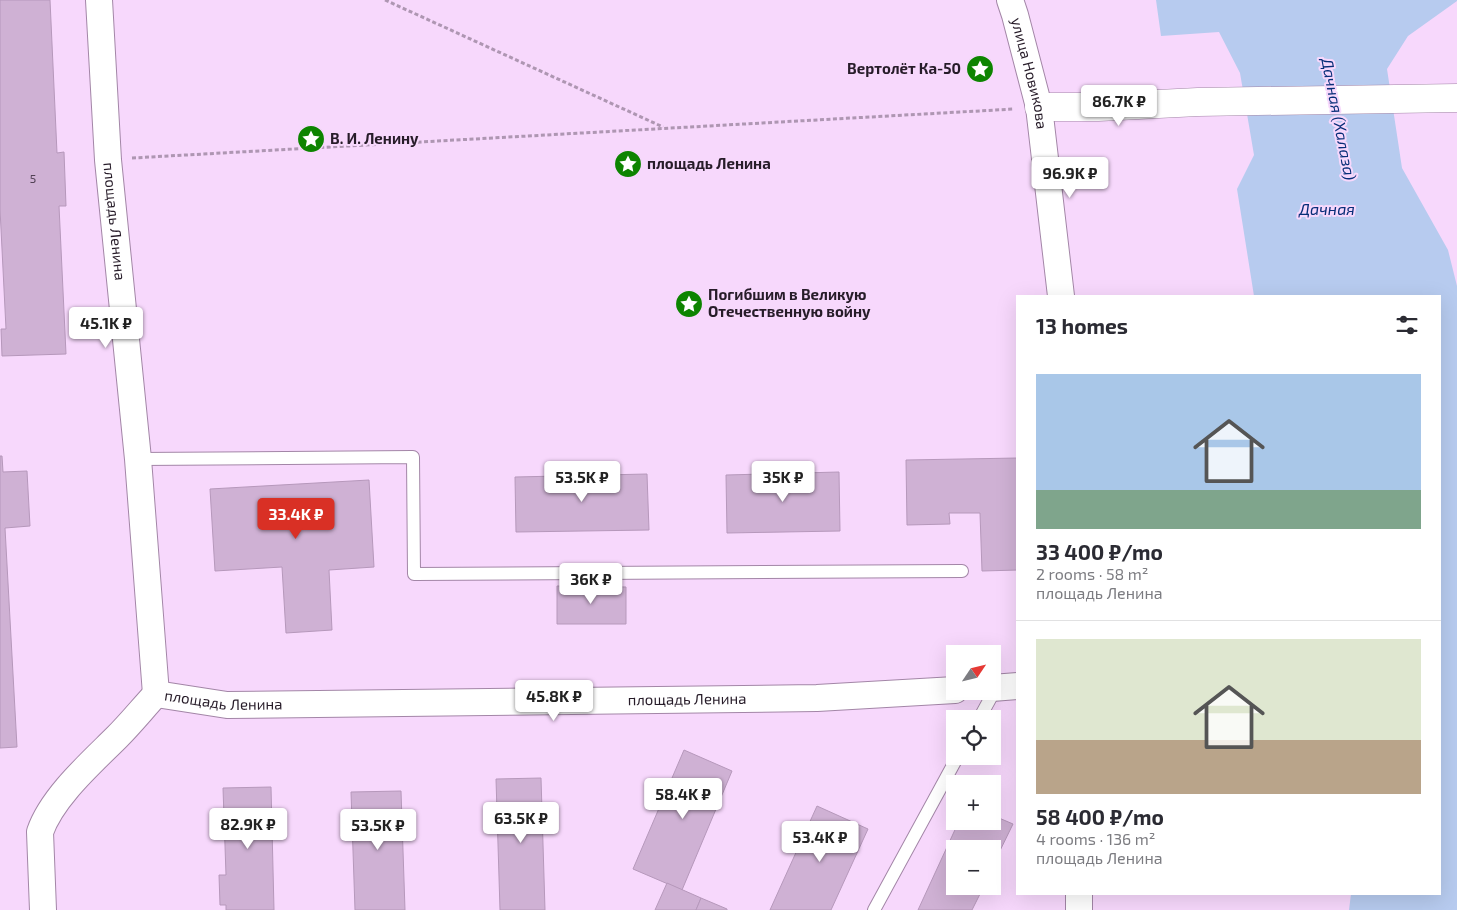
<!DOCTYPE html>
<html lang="en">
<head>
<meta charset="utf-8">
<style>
	body { margin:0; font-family:"Exo 2",sans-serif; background:#f2f2f3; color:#2b2b33; height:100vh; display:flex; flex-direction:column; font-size:19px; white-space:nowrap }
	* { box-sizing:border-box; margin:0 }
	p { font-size:16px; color:#7c7c81 }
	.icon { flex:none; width:28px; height:28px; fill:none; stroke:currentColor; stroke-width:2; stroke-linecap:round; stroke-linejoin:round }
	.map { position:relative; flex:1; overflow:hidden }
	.side { position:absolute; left:1016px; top:295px; width:425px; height:600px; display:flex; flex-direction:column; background:#fff; border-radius:0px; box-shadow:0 5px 20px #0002 }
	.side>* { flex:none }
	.needle { width:32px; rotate:55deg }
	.fabs { position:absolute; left:946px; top:645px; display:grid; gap:10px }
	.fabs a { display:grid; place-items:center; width:55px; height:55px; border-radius:0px; background:#fff; box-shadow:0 5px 20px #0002; font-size:25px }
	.price { position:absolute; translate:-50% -42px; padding:0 11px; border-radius:5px; background:#fff; color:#222; font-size:16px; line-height:32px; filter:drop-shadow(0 1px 2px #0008) }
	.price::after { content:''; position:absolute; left:50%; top:30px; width:15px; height:11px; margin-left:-8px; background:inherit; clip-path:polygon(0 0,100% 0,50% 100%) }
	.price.active { background:#d93025; color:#fff }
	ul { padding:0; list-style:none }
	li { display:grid; align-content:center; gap:10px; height:265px; padding:0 20px }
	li+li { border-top:1px solid #e1e1e2 }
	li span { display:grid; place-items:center; height:155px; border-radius:0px; color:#555 }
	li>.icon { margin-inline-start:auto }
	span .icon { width:90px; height:90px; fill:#fffc; stroke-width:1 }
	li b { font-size:21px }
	h2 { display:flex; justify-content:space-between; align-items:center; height:60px; padding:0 20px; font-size:21px }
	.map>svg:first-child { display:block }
	.water { fill:#b7cbef }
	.building { fill:#cfb1d4; stroke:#b698bb }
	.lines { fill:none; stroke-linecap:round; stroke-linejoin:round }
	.lane-casing { stroke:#a386a7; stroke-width:14 }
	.street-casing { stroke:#a386a7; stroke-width:28 }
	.secondary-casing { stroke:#a386a7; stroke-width:29 }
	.path { stroke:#ae96b2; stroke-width:3; stroke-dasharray:4 2.5; stroke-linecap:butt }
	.lane { stroke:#fff; stroke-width:12 }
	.street { stroke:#fff; stroke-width:26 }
	.secondary { stroke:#fff; stroke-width:28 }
	.labels { text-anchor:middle; stroke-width:4; stroke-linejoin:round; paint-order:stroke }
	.number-label { font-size:12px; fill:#514154 }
	.poi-label { font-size:15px; font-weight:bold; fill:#271c29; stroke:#f7d8fc; text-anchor:start }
	.street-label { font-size:15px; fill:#271c29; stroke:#f7d8fc }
	.water-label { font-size:16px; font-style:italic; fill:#082e78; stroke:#f7d8fc }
</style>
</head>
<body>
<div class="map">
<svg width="1457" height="910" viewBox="0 0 1457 910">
	<rect width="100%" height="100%" fill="#f7d8fc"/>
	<path class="water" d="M1156,0H1457V1L1408,36L1387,69L1402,168L1448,250L1457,286V910H1349L1351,894H1440V296H1254L1237,189L1254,155L1240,73L1219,32L1161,36Z"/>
	<g class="building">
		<path d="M0,0H50L57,153L64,152L66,206H59L66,354L2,356L1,329H6L0,209Z"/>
		<path d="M0,456H2L3,472L27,471L30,526L5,528L17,747L0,748Z"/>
		<path d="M1018,458V570L982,571L980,513H949L950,524L907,525L906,460Z"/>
		<path d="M839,472L840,531L727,533L726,475Z"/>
		<path d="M647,474L649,530L516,532L515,477Z"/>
		<path d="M369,480L374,567L329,570L332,630L286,633L282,567L215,571L210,489Z"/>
		<path d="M557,586L626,587V624H557Z"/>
		<path d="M684,750L732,771L682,890L633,869Z"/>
		<path d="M541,778L545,910H500L496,779Z"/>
		<path d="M271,787L274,910H226V905H220L219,875H226L223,788Z"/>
		<path d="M401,791L405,910H355L351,792Z"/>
		<path d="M817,806L868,829L831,910H770Z"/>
		<path d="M992,815L1013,824L992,867V849H955V886H984L972,910H918L959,821H992Z"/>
		<path d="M667,883L701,898L696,910H655Z"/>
		<path d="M701,898L727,909V910H696Z"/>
	</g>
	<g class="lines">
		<g class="lane-casing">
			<g id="lane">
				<path d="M138,459L413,457L414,574L962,571"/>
				<path d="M979,719L996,688"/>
				<path d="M874,910L958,756"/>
			</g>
		</g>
		<g class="street-casing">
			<g id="street">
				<path id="s1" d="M99,0L108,160L138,459L156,694"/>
				<path id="s2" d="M1010,0L1015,15L1039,107L1061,296"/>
				<path d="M992,688L1018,686"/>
				<path id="s3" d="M156,694L227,705L817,698L955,690"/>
				<path d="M1079,894V910"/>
				<path d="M43,910L40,832C52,797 92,762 117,737C131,723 143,708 156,694"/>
			</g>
		</g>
		<g class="secondary-casing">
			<path id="secondary" d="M1039,107H1098L1198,102L1457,98"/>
		</g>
		<g class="path">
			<path d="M385,0L663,127"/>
			<path d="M132,158L1014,109"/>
		</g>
		<use href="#lane" class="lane"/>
		<use href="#street" class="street"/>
		<use href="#secondary" class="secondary"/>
	</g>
	<defs>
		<g id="sight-disc" transform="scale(1.4375)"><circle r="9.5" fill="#0d8400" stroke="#f7d8fc"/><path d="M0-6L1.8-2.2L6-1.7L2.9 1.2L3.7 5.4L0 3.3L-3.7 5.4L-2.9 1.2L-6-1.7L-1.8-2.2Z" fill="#fff"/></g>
	</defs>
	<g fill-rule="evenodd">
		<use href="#sight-disc" x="980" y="69"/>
		<use href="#sight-disc" x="311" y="139"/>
		<use href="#sight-disc" x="628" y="164"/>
		<use href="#sight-disc" x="689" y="304"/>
	</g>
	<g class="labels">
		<g class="number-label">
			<text x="33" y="183">5</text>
		</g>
		<g class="poi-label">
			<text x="961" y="74" text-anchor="end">Вертолёт Ка-50</text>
			<text x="330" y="144">В. И. Ленину</text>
			<text x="647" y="169">площадь Ленина</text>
			<text x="708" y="300">Погибшим в Великую<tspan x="708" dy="17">Отечественную войну</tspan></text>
		</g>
		<g class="street-label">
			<text dy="5" stroke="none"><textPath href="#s2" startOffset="76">улица Новикова</textPath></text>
			<text dy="5" stroke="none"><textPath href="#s1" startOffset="222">площадь Ленина</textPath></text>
			<text dy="5" stroke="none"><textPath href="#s3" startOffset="68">площадь Ленина</textPath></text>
			<text dy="5" stroke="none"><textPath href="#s3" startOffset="532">площадь Ленина</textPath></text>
		</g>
		<g class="water-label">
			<text transform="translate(1339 119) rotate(79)" y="6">Дачная (Халаза)</text>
			<text x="1327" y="215">Дачная</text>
		</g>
	</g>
</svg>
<div class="fabs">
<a><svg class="needle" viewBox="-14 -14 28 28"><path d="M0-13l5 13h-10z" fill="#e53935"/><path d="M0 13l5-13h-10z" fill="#7c7c81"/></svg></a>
<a><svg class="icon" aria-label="locate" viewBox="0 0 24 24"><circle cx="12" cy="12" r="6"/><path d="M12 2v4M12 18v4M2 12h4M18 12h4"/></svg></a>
<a>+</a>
<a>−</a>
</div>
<b class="price" style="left:1119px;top:127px">86.7K ₽</b>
<b class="price" style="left:1070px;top:199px">96.9K ₽</b>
<b class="price" style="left:106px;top:349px">45.1K ₽</b>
<b class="price" style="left:582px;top:503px">53.5K ₽</b>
<b class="price" style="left:783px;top:503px">35K ₽</b>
<b class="price active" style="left:296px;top:540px">33.4K ₽</b>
<b class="price" style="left:591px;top:605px">36K ₽</b>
<b class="price" style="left:554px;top:722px">45.8K ₽</b>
<b class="price" style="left:683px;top:820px">58.4K ₽</b>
<b class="price" style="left:521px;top:844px">63.5K ₽</b>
<b class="price" style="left:248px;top:850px">82.9K ₽</b>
<b class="price" style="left:378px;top:851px">53.5K ₽</b>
<b class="price" style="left:820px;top:863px">53.4K ₽</b>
<section class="side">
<h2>13 homes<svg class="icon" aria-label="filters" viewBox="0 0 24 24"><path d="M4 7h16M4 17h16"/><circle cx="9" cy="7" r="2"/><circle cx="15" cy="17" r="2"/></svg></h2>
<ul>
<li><span style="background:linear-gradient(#a9c7e8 75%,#7fa58c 0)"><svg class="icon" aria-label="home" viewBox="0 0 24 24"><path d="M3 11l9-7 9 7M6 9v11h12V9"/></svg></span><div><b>33 400 ₽/mo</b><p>2 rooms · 58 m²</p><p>площадь Ленина</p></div></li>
<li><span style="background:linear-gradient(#dfe7d0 65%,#b9a48a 0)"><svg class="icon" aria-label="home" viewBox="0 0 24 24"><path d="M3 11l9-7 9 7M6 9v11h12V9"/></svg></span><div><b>58 400 ₽/mo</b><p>4 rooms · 136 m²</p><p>площадь Ленина</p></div></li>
</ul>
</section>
</div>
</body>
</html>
